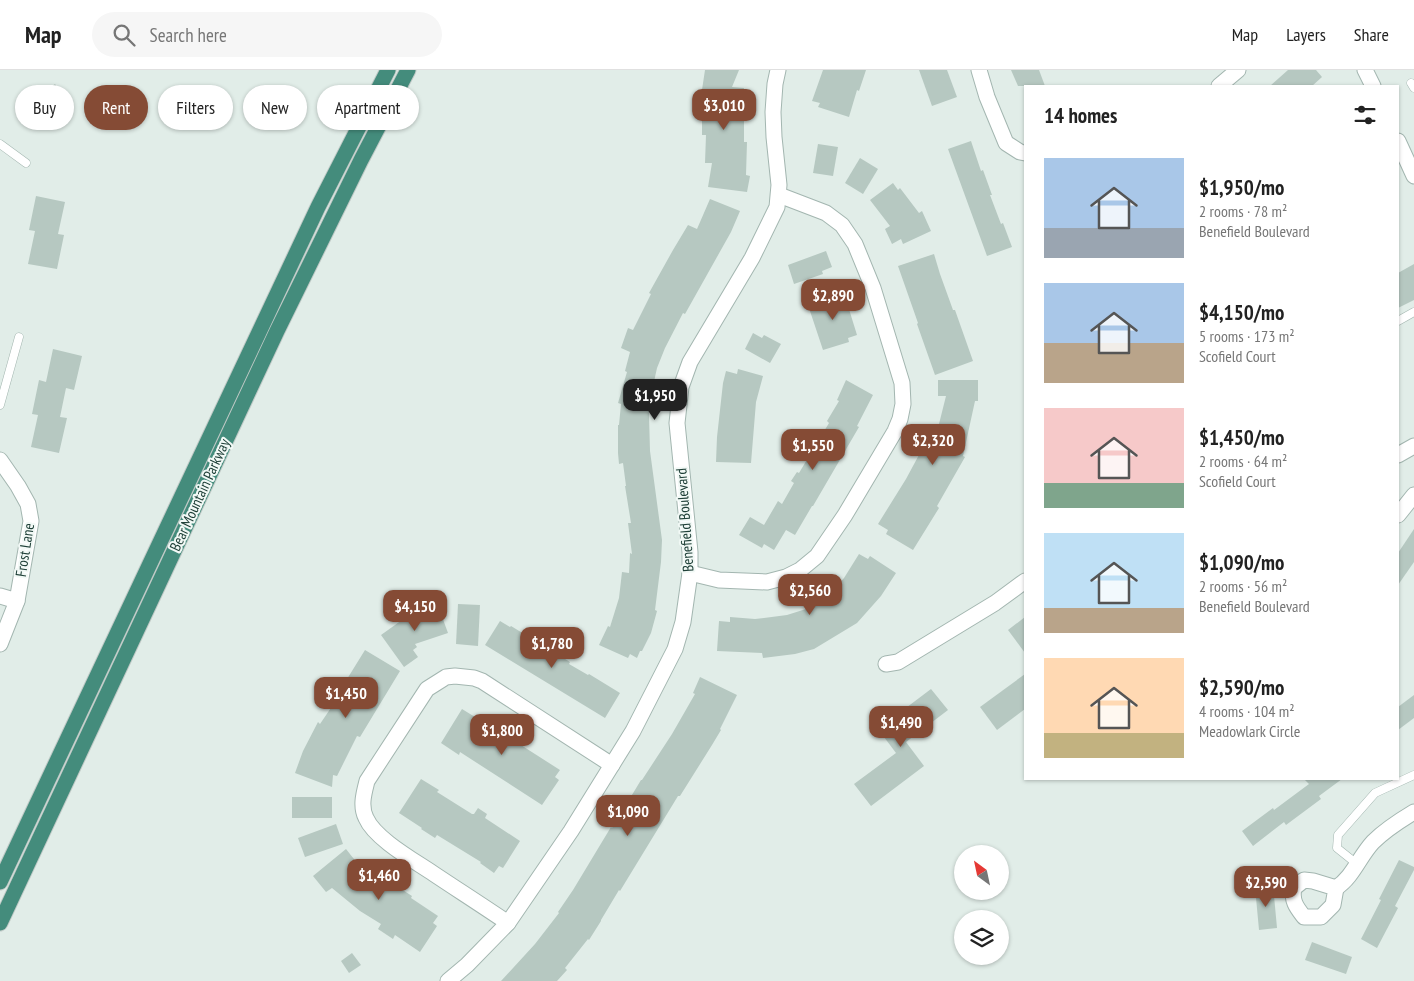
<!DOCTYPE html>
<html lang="en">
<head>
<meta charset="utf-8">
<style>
	body { margin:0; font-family:"PT Sans Narrow",sans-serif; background:#f6f6f6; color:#222; height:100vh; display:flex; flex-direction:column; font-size:19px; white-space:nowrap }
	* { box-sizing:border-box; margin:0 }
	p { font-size:16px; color:#767676 }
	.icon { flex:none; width:28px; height:28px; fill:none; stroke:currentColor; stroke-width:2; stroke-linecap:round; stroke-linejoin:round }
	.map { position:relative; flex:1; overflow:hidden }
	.side { position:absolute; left:1024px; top:15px; width:375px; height:695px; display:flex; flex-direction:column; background:#fff; border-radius:0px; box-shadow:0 1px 4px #0004 }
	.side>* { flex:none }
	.banner { position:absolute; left:15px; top:15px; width:475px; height:45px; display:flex; gap:10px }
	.needle { width:32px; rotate:327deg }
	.controls { position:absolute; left:954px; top:775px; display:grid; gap:10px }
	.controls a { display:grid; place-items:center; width:55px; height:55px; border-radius:50%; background:#fff; box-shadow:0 1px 4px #0004; font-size:25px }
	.price { position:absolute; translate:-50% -42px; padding:0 11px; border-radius:10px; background:#854b35; color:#fff; font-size:16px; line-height:32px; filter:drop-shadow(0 1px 2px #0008) }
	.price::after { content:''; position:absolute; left:50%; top:30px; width:15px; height:11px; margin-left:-8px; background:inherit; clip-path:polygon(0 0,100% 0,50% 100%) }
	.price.active { background:#222; color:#fff }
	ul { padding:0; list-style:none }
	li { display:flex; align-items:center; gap:15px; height:125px; padding:0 20px }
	li span { display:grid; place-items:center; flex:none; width:140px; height:100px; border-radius:0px; color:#555 }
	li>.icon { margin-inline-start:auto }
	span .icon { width:60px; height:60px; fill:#fffc; stroke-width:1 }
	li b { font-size:21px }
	h2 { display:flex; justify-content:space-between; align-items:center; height:60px; padding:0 20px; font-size:21px }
	.tag { padding:0 18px; border-radius:22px; background:#fff; box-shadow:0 1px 4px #0004; font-size:18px; line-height:45px }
	.tag.active { background:#854b35; color:#fff }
	header { display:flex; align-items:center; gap:30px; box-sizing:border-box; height:70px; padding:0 25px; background:#fff; border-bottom:1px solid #e0e0e0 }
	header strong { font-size:24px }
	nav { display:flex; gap:28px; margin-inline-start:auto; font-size:18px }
	.search { width:350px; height:45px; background:#f6f6f6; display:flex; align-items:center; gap:12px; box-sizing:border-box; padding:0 18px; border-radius:28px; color:#767676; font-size:19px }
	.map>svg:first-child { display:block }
	.building { fill:#b6c8c1 }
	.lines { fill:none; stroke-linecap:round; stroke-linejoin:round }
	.service-casing { stroke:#a3b6b0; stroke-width:9 }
	.minor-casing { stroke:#a3b6b0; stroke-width:17 }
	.trunk-casing { stroke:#c0cac7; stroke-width:17 }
	.service { stroke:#fff; stroke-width:8 }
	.minor { stroke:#fff; stroke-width:15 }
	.trunk { stroke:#448c7c; stroke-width:15 }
	.labels { text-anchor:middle; stroke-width:4; stroke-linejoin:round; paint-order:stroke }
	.street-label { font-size:15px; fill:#1f4038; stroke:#f2f9f6 }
</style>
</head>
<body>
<header>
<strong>Map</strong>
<div class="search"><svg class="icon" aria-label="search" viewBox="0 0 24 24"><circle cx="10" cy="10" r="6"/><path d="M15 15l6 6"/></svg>Search here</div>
<nav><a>Map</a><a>Layers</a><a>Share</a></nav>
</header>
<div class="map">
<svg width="1414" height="911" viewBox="0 0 1414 911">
	<rect width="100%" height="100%" fill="#e1ede8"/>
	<g class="building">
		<path d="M705,0H739L732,17L744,18L740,44H744V72H747L746,105L750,106L747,122L708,117L712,93H705L706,65H702V33H700Z"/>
		<path d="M823,0H866L859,21L857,20L849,47L818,37L820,33L812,31Z"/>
		<path d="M919,0H947L957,27L932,36Z"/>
		<path d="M1011,0H1039L1045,16H1018Z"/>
		<path d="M1288,0H1316L1322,7L1312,16H1270Z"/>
		<path d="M55,14L62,24L53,31L46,21Z"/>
		<path d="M971,71L981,101L983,100L992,125H990L1001,154L1003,153L1012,177L987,186L948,79Z"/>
		<path d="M818,74L838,77L833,106L813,103Z"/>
		<path d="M860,88L878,99L863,124L845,113Z"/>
		<path d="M893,113L898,120L900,118L919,143L922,141L931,161L903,174L901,169L892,174L885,159L890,156L870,130Z"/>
		<path d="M36,126L65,132L58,164L64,165L57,199L28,194L35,161L29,160Z"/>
		<path d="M710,129L740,141L731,162L685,244L683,243L665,278L657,298L653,316L649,345L650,381L662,470L661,492L655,540L657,541L651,563L642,581H640L637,588L630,584L628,588L599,575L608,556L610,557L619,528L622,502L629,503L630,483L632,484L628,453H631L625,416H626L623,393L619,394L618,383V355H619L621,334L618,333L627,302L625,301L630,282L621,278L628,258L633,260L651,224L649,223L673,180L688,155L697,159Z"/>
		<path d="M826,181L832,197L822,201L823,204L794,214L788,195Z"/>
		<path d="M934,184L940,204L953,240H955L973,291L935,305L917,254L918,253L898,196Z"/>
		<path d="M1414,194V230L1398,238V203Z"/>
		<path d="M844,223L857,265L848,268L849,272L823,280L808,235Z"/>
		<path d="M753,263L762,268L764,265L781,274L770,293L745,279Z"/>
		<path d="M53,279L82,286L74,320L66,318L60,347L67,348L59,383L31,377L38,345L32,344L39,310L46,312Z"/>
		<path d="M738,299L763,306L756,332L751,393L716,392L717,367L723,313L726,301L737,304Z"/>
		<path d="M846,310L873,325L857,356L859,357L813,436H812L795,465L786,460L774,480L764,474L762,478L739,465L750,447L764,455L778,431L782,434L794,413L791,411L797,402L799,403L811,383L809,382L815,372L817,373L829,353L827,351L839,331L837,330Z"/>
		<path d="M938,310H978V331H975L963,386L965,387L937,436L939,438L913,480L886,464L888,460L878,454L906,409L927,370L934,374L946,326H938Z"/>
		<path d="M1414,459V492L1398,515V483Z"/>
		<path d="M859,484L868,489L870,486L896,503L881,526L857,553L814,579L795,584L763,588L762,583L717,581L719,551L730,552V547L755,549L787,545L806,539L827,527L844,508Z"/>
		<path d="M437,533L448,563L415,574L417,577L413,580L418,587L404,597L381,565L416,540Z"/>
		<path d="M458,534L480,535L478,576L456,574Z"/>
		<path d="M1025,547V583L1008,560Z"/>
		<path d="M500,551L510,557L511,556L570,592L569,594L588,605L589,604L620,623L605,648L485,575Z"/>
		<path d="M365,580L400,601L360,667L357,666L337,706L333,705L332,717L295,703L303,681L318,652L320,654L341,623L339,622Z"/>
		<path d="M1025,604V639L997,660L980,637Z"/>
		<path d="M700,607L737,625L720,659L721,660L712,675L680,726H678L620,821L619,820L601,850V851L589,870L588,869L565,898L567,900L557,911H501L535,874L559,843L558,842L573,820L611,757L612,758L641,710H642L672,664L695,624L693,623Z"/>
		<path d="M931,619L948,640L906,672L924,696L871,736L854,714L896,683L878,659Z"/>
		<path d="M1414,625V648L1398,660V637Z"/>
		<path d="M462,639L488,655L489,652L504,661L502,663L560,700L555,707L559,710L542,735L460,682L459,685L441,673Z"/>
		<path d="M421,709L439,720L437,722L472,744H474L478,738L487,744L485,748L520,771L503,798L499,796L494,803L480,793L481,792L437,765L435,768L421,759L422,758L399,743Z"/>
		<path d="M1304,709H1342L1319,726L1321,729L1286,755L1284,752L1253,776L1242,761L1273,738L1274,740L1309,714Z"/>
		<rect x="292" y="727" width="40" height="21"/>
		<path d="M336,754L343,774L305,787L298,768Z"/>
		<path d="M346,779L365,803L368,799L396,821L398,817L412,826L411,828L438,846L433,853L437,856L420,882L395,865L393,869L378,859L381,854L360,841L332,818L326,822L313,806Z"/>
		<path d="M1399,790L1414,797V800L1395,836L1398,838L1377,878L1361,869L1381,830L1379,829Z"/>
		<path d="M1273,815L1277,858L1259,860L1255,817Z"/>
		<path d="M1312,872L1352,887L1346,904L1305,890Z"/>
		<path d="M352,883L361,895L349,903L341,891Z"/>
	</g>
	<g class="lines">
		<g class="service-casing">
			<g id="service">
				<path d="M1411,13L1414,18"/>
				<path d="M0,74L26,93"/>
				<path d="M1398,251L1414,242"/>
				<path d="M0,335L19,267"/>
				<path d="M1357,794L1337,778L1338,765L1375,723L1414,705"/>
			</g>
		</g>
		<g class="minor-casing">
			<g id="minor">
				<path d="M979,0L987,27L1006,73L1020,82L1025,83"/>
				<path d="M1365,0L1373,16"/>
				<path d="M1219,16L1238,0"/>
				<path d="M1398,71L1414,106"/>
				<path d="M1398,385L1414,376"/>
				<path d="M0,390L18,416L28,434L31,451L17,531L0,574"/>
				<path d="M1398,445L1414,425"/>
				<path d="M690,503L719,510L767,512L786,507L800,500L817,486L845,445L895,361L900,349L903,334L902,313L873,218L855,174L842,155L826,143L779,125"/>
				<path d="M0,526L17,531"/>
				<path d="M886,594L898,592L995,533L1025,511"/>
				<path d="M1304,810L1313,811L1336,818L1333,835L1321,847H1304C1297,838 1291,831 1294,818Z"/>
				<path d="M1336,818C1353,807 1359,787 1373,772C1385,760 1399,751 1414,742"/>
				<path d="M508,853C483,836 458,820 434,804C415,791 375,769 366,748C360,736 364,723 367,711L427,619L446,607L455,606L474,608L482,611L612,695"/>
				<path d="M448,911L467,895L508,853L571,761L633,661L675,579L683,552L690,503V482L677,353L681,317L690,292L752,188L777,137L779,115L774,67L773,42L775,14L778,0"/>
			</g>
		</g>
		<g class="trunk-casing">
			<g id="trunk">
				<path d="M0,812L318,137L388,0"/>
				<path d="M0,853L277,261L361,90L408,0"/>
			</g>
		</g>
		<use href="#service" class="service"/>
		<use href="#minor" class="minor"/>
		<use href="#trunk" class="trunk"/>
	</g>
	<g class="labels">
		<g class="street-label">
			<text transform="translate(200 425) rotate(-65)" y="5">Bear Mountain Parkway</text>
			<text transform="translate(685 450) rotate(-94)" y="5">Benefield Boulevard</text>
			<text transform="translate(25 480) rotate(-81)" y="5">Frost Lane</text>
		</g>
	</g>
</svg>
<div class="controls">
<a><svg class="needle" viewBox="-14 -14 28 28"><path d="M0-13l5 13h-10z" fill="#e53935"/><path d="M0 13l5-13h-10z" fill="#767676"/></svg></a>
<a><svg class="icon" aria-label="layers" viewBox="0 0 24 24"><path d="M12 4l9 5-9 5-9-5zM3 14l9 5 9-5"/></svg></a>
</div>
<b class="price" style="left:724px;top:61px">$3,010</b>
<b class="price" style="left:833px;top:251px">$2,890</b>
<b class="price active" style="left:655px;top:351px">$1,950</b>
<b class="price" style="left:933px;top:396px">$2,320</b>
<b class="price" style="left:813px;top:401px">$1,550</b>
<b class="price" style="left:810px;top:546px">$2,560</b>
<b class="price" style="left:415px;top:562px">$4,150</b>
<b class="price" style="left:552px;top:599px">$1,780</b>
<b class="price" style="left:346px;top:649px">$1,450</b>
<b class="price" style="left:901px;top:678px">$1,490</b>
<b class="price" style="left:502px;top:686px">$1,800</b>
<b class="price" style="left:628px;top:767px">$1,090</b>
<b class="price" style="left:379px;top:831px">$1,460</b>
<b class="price" style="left:1266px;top:838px">$2,590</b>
<div class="banner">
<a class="tag">Buy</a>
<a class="tag active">Rent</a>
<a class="tag">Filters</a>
<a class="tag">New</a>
<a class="tag">Apartment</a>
</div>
<section class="side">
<h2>14 homes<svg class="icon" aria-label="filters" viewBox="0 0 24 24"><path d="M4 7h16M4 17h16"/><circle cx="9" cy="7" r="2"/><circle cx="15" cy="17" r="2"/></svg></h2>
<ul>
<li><span style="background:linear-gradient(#a9c7e8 70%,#9aa5b1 0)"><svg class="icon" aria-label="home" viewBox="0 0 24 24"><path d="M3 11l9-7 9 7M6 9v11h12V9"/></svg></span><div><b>$1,950/mo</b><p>2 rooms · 78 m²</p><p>Benefield Boulevard</p></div></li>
<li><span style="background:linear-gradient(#a9c7e8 60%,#b9a48a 0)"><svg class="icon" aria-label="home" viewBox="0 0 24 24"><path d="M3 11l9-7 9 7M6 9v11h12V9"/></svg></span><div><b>$4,150/mo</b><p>5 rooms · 173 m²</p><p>Scofield Court</p></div></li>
<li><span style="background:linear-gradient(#f6c9c9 75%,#7fa58c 0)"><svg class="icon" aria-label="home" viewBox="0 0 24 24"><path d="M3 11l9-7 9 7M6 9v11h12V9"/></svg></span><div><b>$1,450/mo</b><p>2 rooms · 64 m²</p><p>Scofield Court</p></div></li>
<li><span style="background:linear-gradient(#bfe0f5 75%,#b9a48a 0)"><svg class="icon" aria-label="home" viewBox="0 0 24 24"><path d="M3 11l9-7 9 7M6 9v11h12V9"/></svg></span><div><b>$1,090/mo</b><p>2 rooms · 56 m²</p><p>Benefield Boulevard</p></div></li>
<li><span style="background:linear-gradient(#ffd9b3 75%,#c2b280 0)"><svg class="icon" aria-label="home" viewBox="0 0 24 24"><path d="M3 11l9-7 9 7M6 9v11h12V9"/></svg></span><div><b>$2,590/mo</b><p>4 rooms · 104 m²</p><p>Meadowlark Circle</p></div></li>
</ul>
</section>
</div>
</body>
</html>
